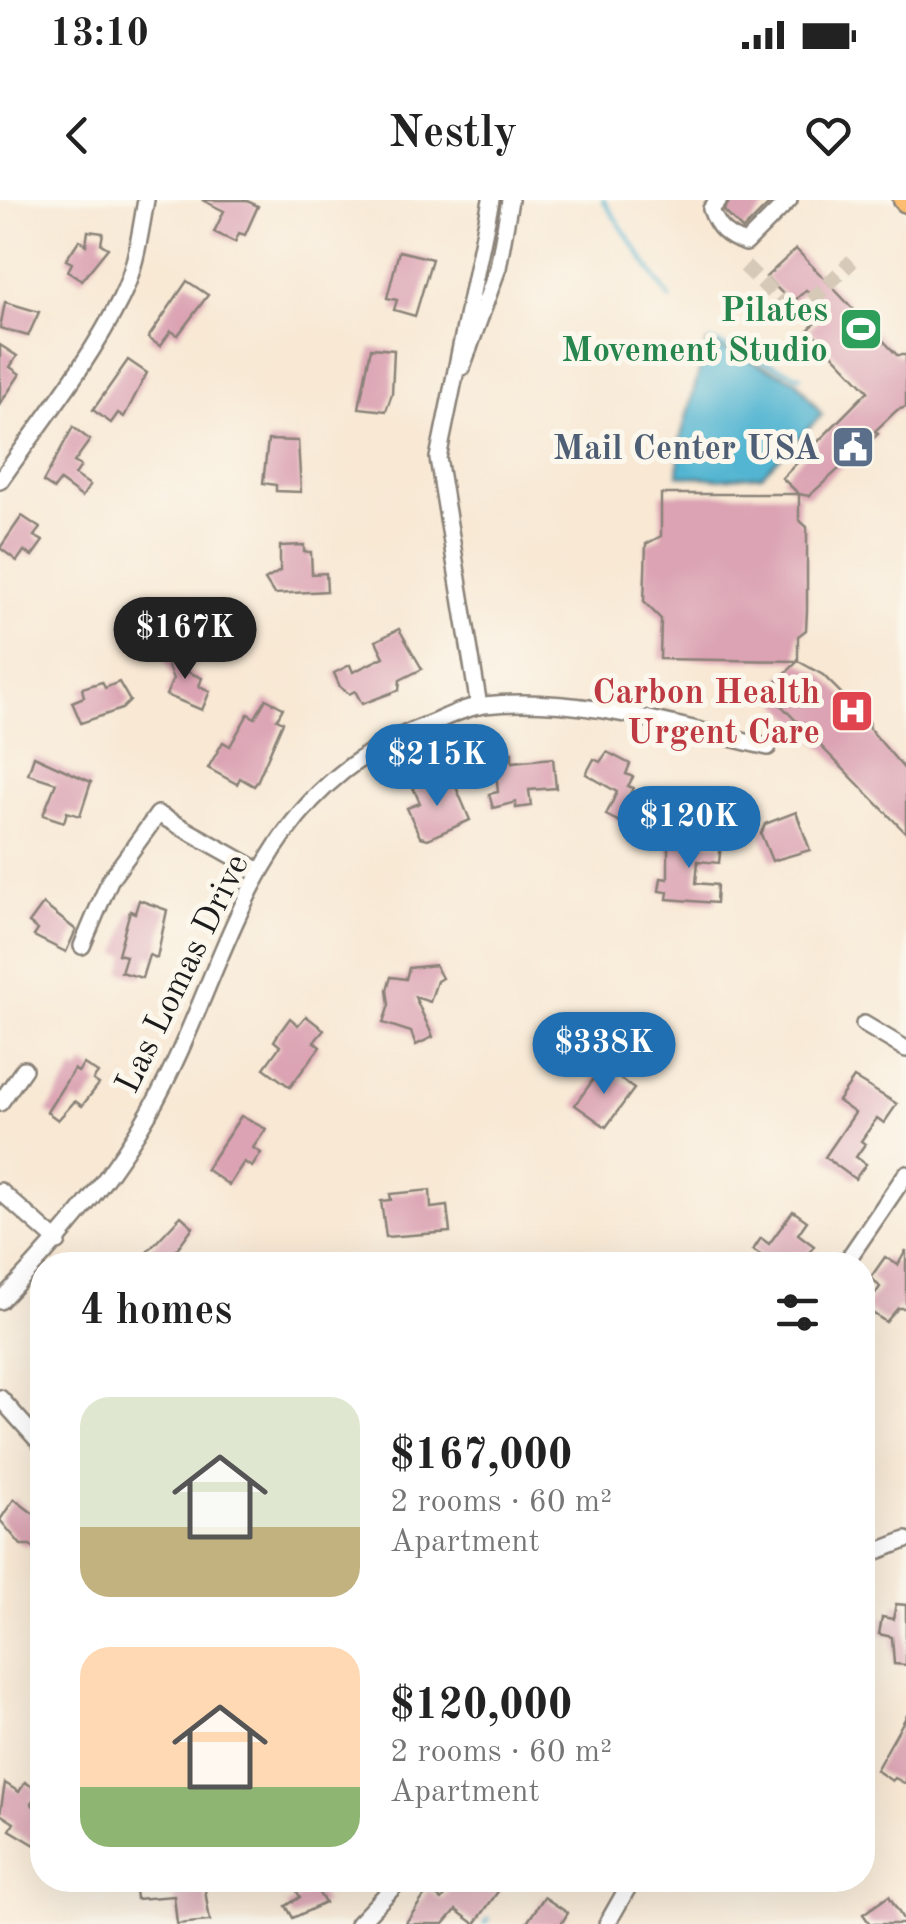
<!DOCTYPE html>
<html lang="en">
<head>
<meta charset="utf-8">
<style>
	body { margin:0; font-family:"Old Standard TT",serif; background:#f2f2f2; color:#222; height:100vh; display:flex; flex-direction:column; font-size:38px; white-space:nowrap }
	* { box-sizing:border-box; margin:0 }
	p { font-size:32px; color:#767676 }
	.icon { flex:none; width:55px; height:55px; fill:none; stroke:currentColor; stroke-width:2; stroke-linecap:round; stroke-linejoin:round }
	.map { position:relative; flex:1; overflow:hidden }
	.drawer { position:absolute; left:30px; top:1052px; width:845px; height:640px; display:flex; flex-direction:column; background:#fff; border-radius:40px; box-shadow:0 10px 40px #0002 }
	.drawer>* { flex:none }
	.price { position:absolute; translate:-50% -85px; padding:0 22px; border-radius:35px; background:#1f6fb2; color:#fff; font-size:32px; line-height:65px; filter:drop-shadow(0 2px 5px #0008) }
	.price::after { content:''; position:absolute; left:50%; top:60px; width:30px; height:22px; margin-left:-15px; background:inherit; clip-path:polygon(0 0,100% 0,50% 100%) }
	.price.on { background:#222; color:#fff }
	ul { padding:0; list-style:none }
	li { display:flex; align-items:center; gap:30px; height:250px; padding:0 50px }
	li span { display:grid; place-items:center; flex:none; width:280px; height:200px; border-radius:30px; color:#555 }
	li>.icon { margin-inline-start:auto }
	span .icon { width:120px; height:120px; fill:#fffc; stroke-width:1 }
	li b { font-size:42px }
	h2 { display:flex; justify-content:space-between; align-items:center; height:120px; padding:0 50px; font-size:42px }
	.status { display:flex; justify-content:space-between; align-items:center; height:70px; padding:0 50px; background:#fff; direction:ltr }
	.status svg { height:28px; fill:currentColor }
	header { display:flex; justify-content:space-between; align-items:center; height:130px; padding:0 50px; background:#fff; font-size:45px; font-weight:600 }
	.map>svg:first-child { display:block }
	.water { fill:#53b5d1; stroke:#386876; stroke-width:2.5 }
	.lines { fill:none; stroke-linecap:round; stroke-linejoin:round }
	.stream { stroke:#53b5d1; stroke-width:4 }
	.building { fill:#dba3b3 }
	.minor-tunnel { stroke:#d7c9b8; stroke-width:15; stroke-dasharray:15 8; stroke-linecap:butt }
	.minor-casing { stroke:#8a8278; stroke-width:20 }
	.major-casing { stroke:#8a8278; stroke-width:25 }
	.minor { stroke:#fff; stroke-width:15 }
	.major { stroke:#fcbd6f; stroke-width:20 }
	.labels { text-anchor:middle; stroke-width:10; stroke-linejoin:round; paint-order:stroke }
	.leisure-label { font-size:35px; font-weight:bold; fill:#27864d; stroke:#fbf7ec; text-anchor:end }
	.service-label { font-size:35px; font-weight:bold; fill:#4e5e75; stroke:#fbf7ec; text-anchor:end }
	.health-label { font-size:35px; font-weight:bold; fill:#be3a42; stroke:#fbf7ec; text-anchor:end }
	.street-label { font-size:35px; fill:#1c1c1c; stroke:#fbf7ec }
</style>
</head>
<body>
<div class="status"><b>13:10</b><svg viewBox="0 0 49 12"><path d="M0 12V9h3v3zM5 12V6h3v6zM10 12V3h3v9zM15 12V0h3v12zM26 1h20v11H26zM47 4h2v5h-2z"/></svg></div>
<header><svg class="icon" aria-label="back" viewBox="0 0 24 24"><path d="M15 5l-7 7 7 7"/></svg>Nestly<svg class="icon" aria-label="heart" viewBox="0 0 24 24"><path d="M12 20l-8-8c-3-5 5-10 8-4 3-6 11-1 8 4z"/></svg></header>
<div class="map">
<svg width="906" height="1724" viewBox="0 0 906 1724">
	<rect width="100%" height="100%" fill="#fbf7ec"/>
	<filter id="ink" filterUnits="userSpaceOnUse"><feTurbulence type="fractalNoise" baseFrequency=".01" numOctaves="2"/><feDisplacementMap in="SourceGraphic" scale="20" xChannelSelector="R" yChannelSelector="G"/><feConvolveMatrix kernelMatrix="1 2 1 2 8 2 1 2 1" color-interpolation-filters="sRGB"/></filter>
	<filter id="wash" filterUnits="userSpaceOnUse"><feTurbulence type="fractalNoise" baseFrequency=".0048" numOctaves="4" result="noise"/><feDisplacementMap in="SourceGraphic" scale="40" xChannelSelector="R" yChannelSelector="G"/><feGaussianBlur stdDeviation="2.25" result="paint"/><feColorMatrix in="noise" values="0 0 0 0 0 0 0 0 0 0 0 0 0 0 0 0 0 1.4 0 .05"/><feComposite in="paint" operator="in"/></filter>
	<g filter="url(#wash)">
		<rect width="100%" height="100%" fill="#f8e8d4"/>
		<path class="water" d="M707,143L796,180L822,215L762,275L720,279L678,275L680,240Z"/>
		<g class="lines">
			<g class="stream">
				<path d="M603,0L670,99"/>
				<path d="M711,141L800,176"/>
				<path d="M485,1724L489,1719"/>
			</g>
		</g>
		<g id="blocks">
			<g class="building">
				<path d="M202,0H245L258,6L245,35L239,33L235,42L214,32L224,11Z"/>
				<path d="M730,0H773L743,30L724,11Z"/>
				<path d="M88,31L103,33L101,44L108,48L82,80L68,71L72,63L66,60L79,40L86,45Z"/>
				<path d="M796,49L897,155H906V207L897,210L875,231L878,234L809,296L799,294L782,278L868,191L809,129L827,112L806,90L792,103L766,77Z"/>
				<path d="M399,51L432,59L415,116L394,110L397,100L387,98Z"/>
				<path d="M187,81L208,95L178,135L171,131L160,146L148,138Z"/>
				<path d="M5,102L39,112L28,136L0,128Z"/>
				<path d="M0,145L17,156L10,167L20,174L0,204Z"/>
				<path d="M371,148L394,150L392,194L386,211L359,208Z"/>
				<path d="M128,160L147,173L124,217L118,213L111,223L93,210Z"/>
				<path d="M73,227L90,240L74,262L81,266L75,275L90,285L82,297L60,281L54,289L43,282Z"/>
				<path d="M268,240L298,241L301,292L276,291V285L263,283Z"/>
				<path d="M661,294H799V320L807,327V410L806,430L798,436V461L660,459L661,419L644,402L646,344L661,336Z"/>
				<path d="M22,316L40,328L34,336L43,341L32,356L24,351L17,361L0,348Z"/>
				<path d="M304,345V352H311L312,374L326,373L327,391L274,394L265,380L280,371V346Z"/>
				<path d="M399,429L422,469L400,480L399,490L362,504L355,491L349,494L340,487L334,473L350,465L353,472L384,457L376,441Z"/>
				<path d="M179,448L188,472L202,478L199,486L210,491L202,510L166,495L173,479L163,455Z"/>
				<path d="M798,461L823,475L869,521V528L906,571V633L767,491Z"/>
				<path d="M102,482L105,488L119,482L130,501L122,509L81,523L72,502L84,497L82,488Z"/>
				<path d="M266,499L283,508L277,519L283,522L257,582L254,586L240,578L237,584L208,568L223,542L230,546L248,514L255,518Z"/>
				<path d="M512,552V562L553,558L556,588L529,590L531,606L516,608V602L493,608L489,594L498,592L494,553Z"/>
				<path d="M607,552L630,564L626,574L633,577L628,586L633,588L627,599L631,601L620,622L606,615L617,592L586,574L594,559L600,562Z"/>
				<path d="M34,556L91,582L80,616L67,612L64,622L43,615L56,583L28,574Z"/>
				<path d="M427,579L432,590L453,580L470,620L428,639L420,637L407,608L420,603L412,585Z"/>
				<path d="M796,612L810,650L772,661L761,634L765,624Z"/>
				<path d="M668,638L721,644L719,663L698,661L696,683L717,685L716,703L667,699L668,692L659,691L661,678L668,679Z"/>
				<path d="M139,700L167,710L157,758L149,755L142,778L121,772L126,756L118,754L130,711L135,713Z"/>
				<path d="M43,704L76,730L66,752L34,736L38,730L29,723Z"/>
				<path d="M435,765L442,778L437,781L430,802L415,797L433,837L416,845L411,832L383,823L389,805L387,790L391,777L406,779L409,768Z"/>
				<path d="M306,816L324,830L314,842L320,847L290,887L264,868L280,846L274,841L277,836L290,818L298,825Z"/>
				<path d="M84,864L98,873L93,880L99,884L82,906L75,901L58,920L47,912L74,869L78,872Z"/>
				<path d="M603,866L634,889L606,927L575,905Z"/>
				<path d="M854,878L897,904L884,923L877,918L861,941L865,944L856,957L866,964L855,979L825,957L855,913L838,901Z"/>
				<path d="M241,916L266,929L253,948L261,953L252,967L244,962L229,985L206,969Z"/>
				<path d="M430,990L431,1008L447,1006L450,1032L386,1037L381,1001L391,1000L390,994Z"/>
				<path d="M793,1011L807,1021L798,1034L814,1046L800,1065H775L753,1050L761,1038L769,1044Z"/>
				<path d="M181,1016L193,1027L171,1057L179,1065H135Z"/>
				<path d="M906,1050V1108H898L886,1122L865,1108L880,1087L871,1077L885,1057L898,1065Z"/>
				<path d="M14,1299L42,1320V1355L30,1345H21L0,1320Z"/>
				<path d="M896,1404L906,1405V1465L894,1464L892,1437L879,1434L882,1417L893,1419Z"/>
				<path d="M906,1517V1584L895,1578L892,1581L876,1570Z"/>
				<path d="M25,1582L39,1591L31,1603L42,1616V1633L35,1645L10,1630L14,1623L0,1614L5,1583L19,1592Z"/>
				<path d="M188,1680V1685L204,1684L210,1721L177,1724L174,1696L136,1699L134,1681Z"/>
				<path d="M291,1680H311L325,1703L293,1718L286,1706L300,1697Z"/>
				<path d="M457,1680H506L475,1724L456,1710L444,1724H405L429,1689L442,1700Z"/>
				<path d="M889,1696L906,1724H870L863,1714Z"/>
				<path d="M544,1697L568,1713L561,1724H526Z"/>
			</g>
		</g>
	</g>
	<g filter="url(#ink)">
		<use href="#blocks" fill-opacity="0" stroke="#8a8278" stroke-width="2.5"/>
		<g class="lines">
			<path class="minor-tunnel" d="M745,66L796,115L852,61"/>
			<g class="minor-casing">
				<g id="minor">
					<path d="M719,0L711,9C717,27 727,37 746,43L789,0"/>
					<path d="M462,167L498,68L510,0"/>
					<path d="M0,281C41,222 89,163 121,98C136,68 140,33 146,0"/>
					<path d="M479,506L438,258L491,0"/>
					<path d="M82,746L110,680L158,614L258,670"/>
					<path d="M864,824L906,849"/>
					<path d="M0,903L24,869"/>
					<path d="M0,991L58,1042"/>
					<path d="M844,1065L906,974"/>
					<path d="M0,1101C56,1044 110,981 150,911C232,765 246,592 427,525C445,518 465,507 484,505C580,495 675,526 768,547"/>
					<path d="M0,1198L42,1245"/>
					<path d="M862,1357L906,1340"/>
					<path d="M358,1724L400,1680"/>
					<path d="M607,1724L632,1680"/>
				</g>
			</g>
			<g class="major-casing">
				<path id="major" d="M904,0L906,2"/>
			</g>
			<use href="#minor" class="minor"/>
			<use href="#major" class="major"/>
		</g>
	</g>
	<defs>
		<g id="stadium-square" transform="scale(2.25)"><rect x="-9" y="-9" width="18" height="18" rx="4" fill="#2e9e5b" stroke="#fbf7ec"/><path d="M0-5a6.5 5 0 1 0 0 10a6.5 5 0 1 0 0-10ZM-3.5-1.8h7v3.6h-7Z" fill="#fff"/></g>
		<g id="civic-square" transform="scale(2.25)"><rect x="-9" y="-9" width="18" height="18" rx="4" fill="#5c6f8a" stroke="#fbf7ec"/><path d="M-.6-6.5H3V-4.5H.6V-3L4-1V1h2V6H-6V1h2V-1L-.6-3ZM-1.2 2.5V6h2.4V2.5Z" fill="#fff"/></g>
		<g id="hospital-square" transform="scale(2.25)"><rect x="-9" y="-9" width="18" height="18" rx="4" fill="#e0444e" stroke="#fbf7ec"/><path d="M-5-5h3v3.5h4V-5h3V5h-3V1.5h-4V5h-3Z" fill="#fff"/></g>
	</defs>
	<g fill-rule="evenodd">
		<use href="#stadium-square" x="861" y="129"/>
		<use href="#civic-square" x="853" y="247"/>
		<use href="#hospital-square" x="852" y="511"/>
	</g>
	<g class="labels">
		<g class="leisure-label">
			<text x="828" y="121">Pilates<tspan x="828" dy="40">Movement Studio</tspan></text>
		</g>
		<g class="service-label">
			<text x="820" y="259">Mail Center USA</text>
		</g>
		<g class="health-label">
			<text x="820" y="503">Carbon Health<tspan x="820" dy="40">Urgent Care</tspan></text>
		</g>
		<g class="street-label">
			<text transform="translate(181 773) rotate(-64)" y="12">Las Lomas Drive</text>
		</g>
	</g>
</svg>
<b class="price on" style="left:185px;top:482px">$167K</b>
<b class="price" style="left:437px;top:609px">$215K</b>
<b class="price" style="left:689px;top:671px">$120K</b>
<b class="price" style="left:604px;top:897px">$338K</b>
<section class="drawer">
<h2>4 homes<svg class="icon" aria-label="filters" viewBox="0 0 24 24"><path d="M4 7h16M4 17h16"/><circle cx="9" cy="7" r="2"/><circle cx="15" cy="17" r="2"/></svg></h2>
<ul>
<li><span style="background:linear-gradient(#dfe7d0 65%,#c2b280 0)"><svg class="icon" aria-label="home" viewBox="0 0 24 24"><path d="M3 11l9-7 9 7M6 9v11h12V9"/></svg></span><div><b>$167,000</b><p>2 rooms · 60 m²</p><p>Apartment</p></div></li>
<li><span style="background:linear-gradient(#ffd9b3 70%,#8fb573 0)"><svg class="icon" aria-label="home" viewBox="0 0 24 24"><path d="M3 11l9-7 9 7M6 9v11h12V9"/></svg></span><div><b>$120,000</b><p>2 rooms · 60 m²</p><p>Apartment</p></div></li>
</ul>
</section>
</div>
</body>
</html>
